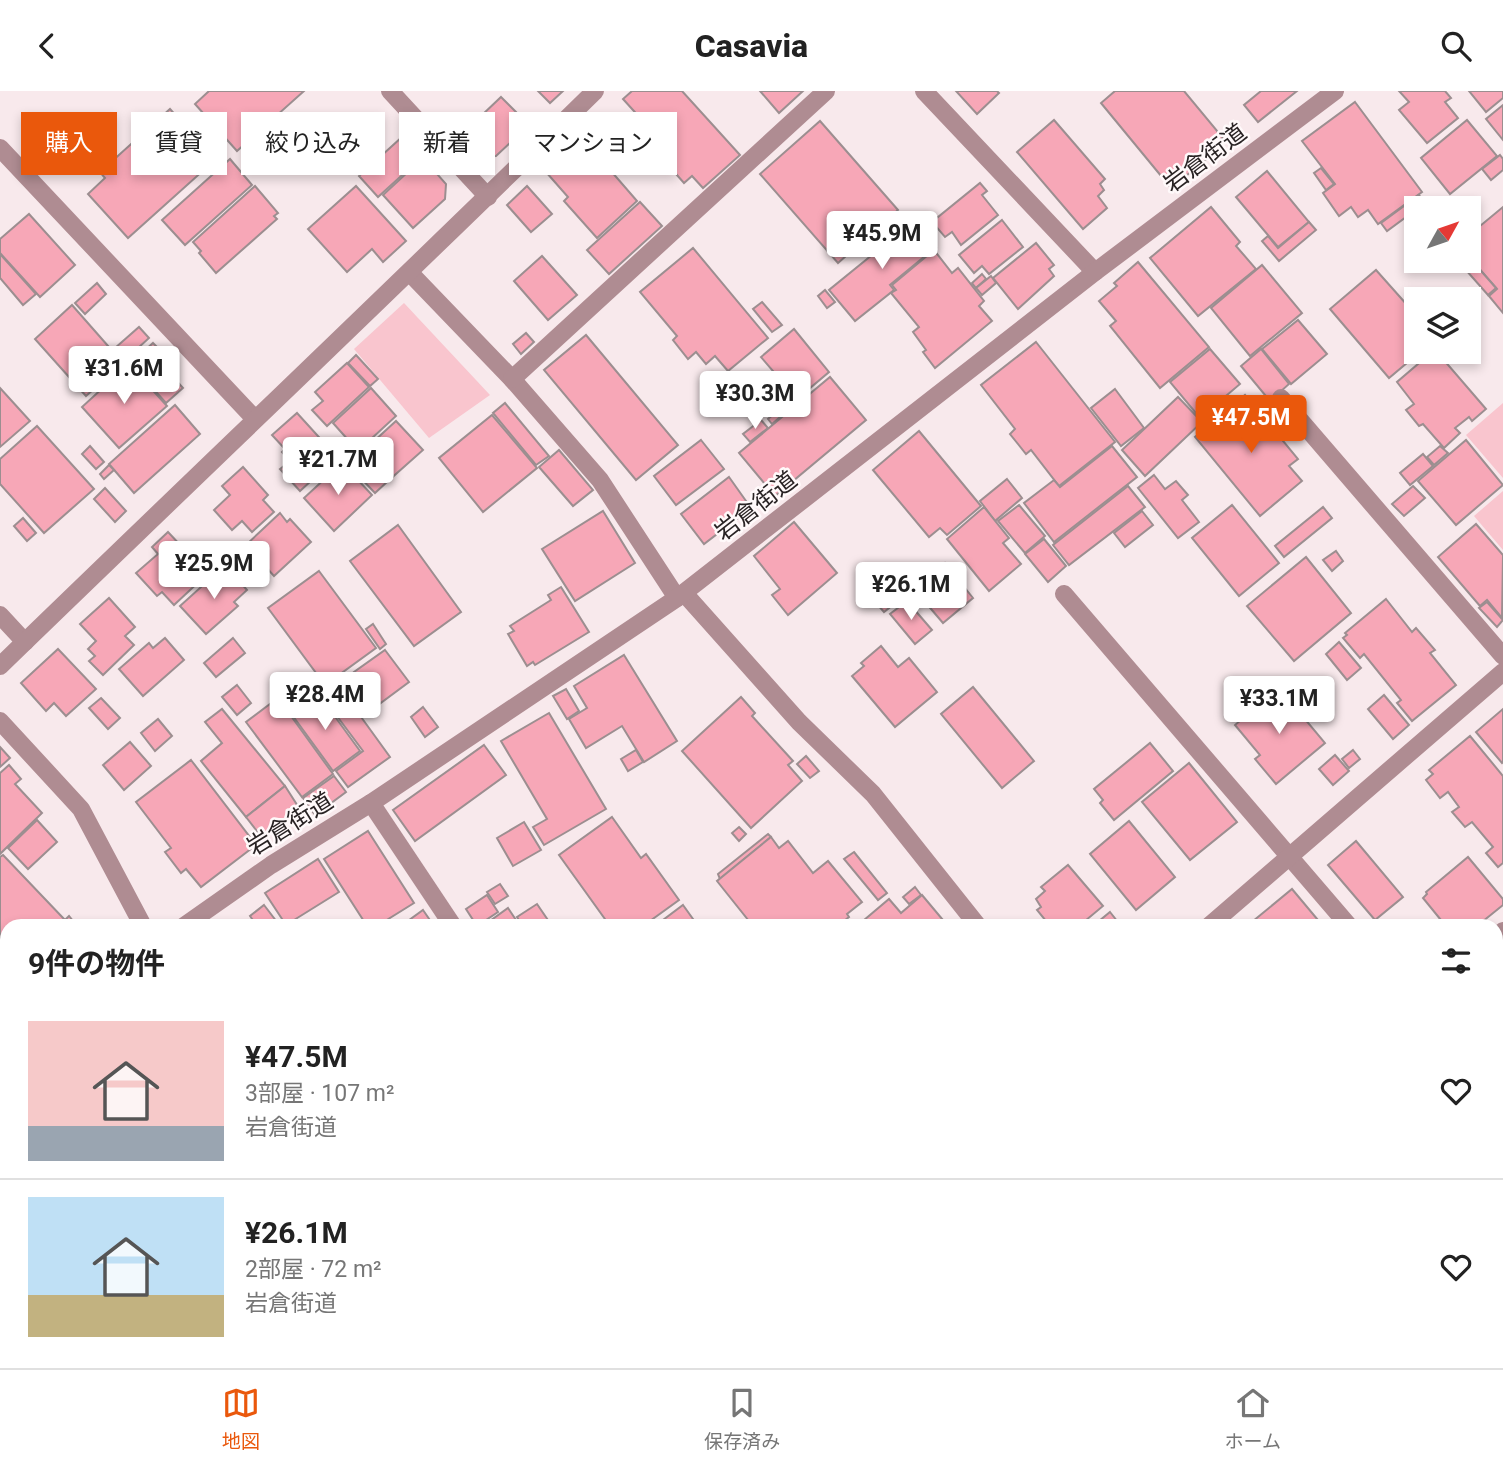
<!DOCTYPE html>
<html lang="ja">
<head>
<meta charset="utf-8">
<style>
	body { margin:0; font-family:Roboto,"Noto Sans JP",sans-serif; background:#f6f6f6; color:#222; height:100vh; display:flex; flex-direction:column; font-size:26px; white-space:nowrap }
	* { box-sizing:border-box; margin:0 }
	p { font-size:23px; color:#767676 }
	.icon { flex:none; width:38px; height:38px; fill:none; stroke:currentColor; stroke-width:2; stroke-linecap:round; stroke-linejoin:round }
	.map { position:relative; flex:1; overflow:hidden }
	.sheet { position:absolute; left:0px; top:828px; width:1503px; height:450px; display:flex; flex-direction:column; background:#fff; border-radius:21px 21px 0 0; box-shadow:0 4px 10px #0003 }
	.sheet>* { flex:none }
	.hud { position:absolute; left:21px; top:21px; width:700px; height:63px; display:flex; gap:14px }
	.needle { width:46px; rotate:50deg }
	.buttons { position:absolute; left:1404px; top:105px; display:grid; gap:14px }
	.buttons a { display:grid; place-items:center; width:77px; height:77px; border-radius:0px; background:#fff; box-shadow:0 4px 10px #0003; font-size:35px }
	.price { position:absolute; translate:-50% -60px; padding:0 16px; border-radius:7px; background:#fff; color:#222; font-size:23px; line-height:46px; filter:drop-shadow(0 2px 4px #0008) }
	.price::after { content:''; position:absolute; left:50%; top:42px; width:21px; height:16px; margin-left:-10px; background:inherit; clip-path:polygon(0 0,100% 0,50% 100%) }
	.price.current { background:#ea580c; color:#fff }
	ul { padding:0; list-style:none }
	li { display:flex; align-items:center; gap:21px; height:175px; padding:0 28px }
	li+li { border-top:2px solid #e0e0e0 }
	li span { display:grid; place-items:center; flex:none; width:196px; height:140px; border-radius:0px; color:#555 }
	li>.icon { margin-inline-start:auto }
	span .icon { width:84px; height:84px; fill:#fffc; stroke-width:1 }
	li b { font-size:30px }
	h2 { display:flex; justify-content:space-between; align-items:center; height:84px; padding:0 28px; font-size:30px }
	.tag { padding:0 24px; border-radius:0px; background:#fff; box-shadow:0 4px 10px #0003; font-size:24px; line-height:63px }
	.tag.current { background:#ea580c; color:#fff }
	header { display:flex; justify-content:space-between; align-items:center; height:91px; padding:0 28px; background:#fff; font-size:32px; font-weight:800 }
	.menu { display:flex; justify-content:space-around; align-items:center; height:98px; border-top:2px solid #e0e0e0; background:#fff; font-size:19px; color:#767676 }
	.menu a { display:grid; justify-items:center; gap:4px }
	.menu .current { color:#ea580c }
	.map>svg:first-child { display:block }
	.built { fill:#f1d9dd }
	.green { fill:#f9c5ce }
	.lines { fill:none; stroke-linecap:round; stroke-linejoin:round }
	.stream { stroke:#dc8f9f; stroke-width:12 }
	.building { fill:#f7a7b7; stroke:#9c8e90; stroke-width:2 }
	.minor { stroke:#af8c92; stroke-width:18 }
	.rail { stroke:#61585a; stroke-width:5 }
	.labels { text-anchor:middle; stroke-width:5; stroke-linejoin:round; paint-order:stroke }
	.street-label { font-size:24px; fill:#292324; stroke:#fff9fa }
</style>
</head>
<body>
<header><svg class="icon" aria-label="back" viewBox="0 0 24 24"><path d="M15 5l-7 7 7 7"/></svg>Casavia<svg class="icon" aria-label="search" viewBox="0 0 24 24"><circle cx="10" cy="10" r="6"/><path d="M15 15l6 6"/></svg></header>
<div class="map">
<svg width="1503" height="1277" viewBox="0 0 1503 1277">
	<rect width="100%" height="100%" fill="#f8e9ec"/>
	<g class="built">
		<path d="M1503,870V976L1496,984V878Z"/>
		<path d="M1178,1270H1266V1271L1261,1277H1173Z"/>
	</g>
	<g class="green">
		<path d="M404,212L490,304L429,347L354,258Z"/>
		<path d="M1503,312V387L1466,344Z"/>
		<path d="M1503,400V459L1474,425Z"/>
	</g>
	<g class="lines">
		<g class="stream">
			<path d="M1496,998L1503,990"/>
			<path d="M1496,1259L1503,1267"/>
			<path d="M1271,1277L1276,1270"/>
		</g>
	</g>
	<g class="building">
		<path d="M209,0H304L237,60L195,13Z"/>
		<path d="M538,0H563L550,12Z"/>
		<path d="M632,0H682L740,64L703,97L692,85L684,92L654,58L662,51L623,8Z"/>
		<path d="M760,0H803L779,22Z"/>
		<path d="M956,0H997L999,2L977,23Z"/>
		<path d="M1115,0H1184L1223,47L1205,61L1208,67L1171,97L1101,12Z"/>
		<path d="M1261,0H1297L1258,31L1244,14Z"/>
		<path d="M1399,0H1445L1451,7L1445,11L1458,27L1427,52L1399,19L1409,11Z"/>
		<path d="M1469,0H1503V7L1486,21Z"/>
		<path d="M501,6L529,34L496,65L479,66L460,45Z"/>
		<path d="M1355,11L1422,101L1378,133L1368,119L1358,126L1351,116L1339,125L1323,102L1335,93L1302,50Z"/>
		<path d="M1503,14V49L1486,28Z"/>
		<path d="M170,18L215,69L128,147L88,103L105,87L100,81Z"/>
		<path d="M1054,29L1105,88L1100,93L1104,99L1098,105L1107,117L1083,138L1017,61Z"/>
		<path d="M1467,29L1497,65L1450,103L1421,67Z"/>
		<path d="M820,30L898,119L838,172L760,83Z"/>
		<path d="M402,46L421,67L378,106L359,85Z"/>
		<path d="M574,55L590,73L598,65L637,110L597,147L564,110L568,106L546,81Z"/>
		<path d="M1500,64L1503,68V79L1491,89L1482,78Z"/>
		<path d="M423,67L446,93L445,108L413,137L383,104Z"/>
		<path d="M230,68L252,94L185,154L162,129Z"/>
		<path d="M1321,77L1334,93L1326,99L1314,82Z"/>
		<path d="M1267,80L1309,131L1278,156L1236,106Z"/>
		<path d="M980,92L987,100L982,104L998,124L961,154L952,141L945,146L932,131Z"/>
		<path d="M255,95L278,122L274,125L277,128L216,182L199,162L201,160L193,151Z"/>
		<path d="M356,95L406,150L383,171L372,158L347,181L308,138Z"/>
		<path d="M527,95L552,123L531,141L507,114Z"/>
		<path d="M1419,104L1425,112L1387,140L1381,132Z"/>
		<path d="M640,111L662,135L609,183L587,159Z"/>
		<path d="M1211,116L1240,151L1236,155L1256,178L1198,225L1150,167Z"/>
		<path d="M1503,116V222L1489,205L1497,198L1468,165V145Z"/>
		<path d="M29,123L75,174L40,206L0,162V148Z"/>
		<path d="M915,129L936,156L890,194L894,199L855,230L829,199Z"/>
		<path d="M1002,129L1023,156L989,183L982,175L974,182L959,164Z"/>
		<path d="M1309,131L1316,139L1279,170L1262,150L1268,145L1278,157Z"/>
		<path d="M1036,152L1054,174L1049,178L1054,185L1018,218L993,187Z"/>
		<path d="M693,157L768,247L728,280L715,265L706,273L696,261L688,268L673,249L677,245L640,201Z"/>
		<path d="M934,159L952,182L958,177L984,210L979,215L992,230L935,277L923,261L926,259L913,241L919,236L891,202L896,199L892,194Z"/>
		<path d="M0,163L36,203L23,214L0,187Z"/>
		<path d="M542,165L577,204L548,229L514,190Z"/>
		<path d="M1468,165L1496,197L1488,204L1458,170H1468Z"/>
		<path d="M1138,171L1209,256L1160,297L1110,235L1116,230L1099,210L1117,195L1114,192Z"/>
		<path d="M1262,174L1302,222L1250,265L1211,217Z"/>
		<path d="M1376,179L1416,224V261H1420L1389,287L1330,218Z"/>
		<path d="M982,183L986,188L976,197L972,192Z"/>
		<path d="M991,185L996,192L982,204L976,197Z"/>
		<path d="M97,192L106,203L85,223L75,212Z"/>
		<path d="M825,199L835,211L827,217L818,205Z"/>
		<path d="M762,211L782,234L772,241L753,218Z"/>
		<path d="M72,214L123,272L86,305L35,248Z"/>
		<path d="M1298,229L1327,263L1291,293L1262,258Z"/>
		<path d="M139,236L149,247L126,268L115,257Z"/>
		<path d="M794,238L829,281L797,308L761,266Z"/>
		<path d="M526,242L534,251L521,263L513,253Z"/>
		<path d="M586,244L678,354L636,389L544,279Z"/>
		<path d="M1036,251L1115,351L1059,395L1031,359L1026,363L1010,343L1015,338L981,294Z"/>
		<path d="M153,252L161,260L140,280L132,271Z"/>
		<path d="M1210,258L1240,293L1200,327L1170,291Z"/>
		<path d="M1261,258L1289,293L1270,310L1241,275Z"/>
		<path d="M1432,261H1437L1486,318L1472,330L1469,326L1455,337L1460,342L1444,357L1423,333L1419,335L1406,319L1414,313L1397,291Z"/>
		<path d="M160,264L176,282L172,285L183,297L166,312L139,282Z"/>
		<path d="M356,264L378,288L370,295L348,272Z"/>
		<path d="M347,272L369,296L327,335L312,319L323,310L315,301Z"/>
		<path d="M129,273L167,315L119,357L82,316Z"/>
		<path d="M830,286L866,329L775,405L739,362Z"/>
		<path d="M0,297L30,330L0,356Z"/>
		<path d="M371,297L396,325L358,360L333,332Z"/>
		<path d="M1115,298L1144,337L1121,355L1091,317Z"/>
		<path d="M1245,304L1298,368L1289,375L1302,390L1260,425L1195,346Z"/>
		<path d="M1178,306L1202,331L1145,385L1122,359Z"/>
		<path d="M505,312L549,365L536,374L493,322Z"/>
		<path d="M175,314L200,343L134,402L109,373Z"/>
		<path d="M783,315L787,320L772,333L768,328Z"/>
		<path d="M297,322L337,366L300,400L280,378L290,370L282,361L285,358L272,344Z"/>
		<path d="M492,324L537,377L483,421L439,367Z"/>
		<path d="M761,329L768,337L750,351L743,343Z"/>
		<path d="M396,330L423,359L388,390L361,362Z"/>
		<path d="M37,335L94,398L44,442L0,393V368Z"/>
		<path d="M919,340L981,415L947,444L940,437L929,446L873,379Z"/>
		<path d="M701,349L724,378L676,414L654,385Z"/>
		<path d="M1466,349L1503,394L1456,434L1418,390Z"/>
		<path d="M90,355L104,371L96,378L82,363Z"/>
		<path d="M1112,355L1137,386L1054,451L1024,412L1054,389L1060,396Z"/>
		<path d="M1440,355L1448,362L1434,374L1427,366Z"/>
		<path d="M559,359L593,399L573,415L539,376Z"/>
		<path d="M1423,363L1433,375L1410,394L1400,382Z"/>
		<path d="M369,371L387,391L375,402L356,382Z"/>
		<path d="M342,372L372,404L334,440L304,407Z"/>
		<path d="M109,374L114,379L104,388L100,383Z"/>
		<path d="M243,376L268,404L263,409L274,421L252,441L242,430L232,439L214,419L230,404L222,395Z"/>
		<path d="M1154,384L1165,398L1176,390L1188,404L1182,409L1199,431L1178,447L1138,397Z"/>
		<path d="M729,386L751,417L704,453L681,423Z"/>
		<path d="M1007,388L1022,407L995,430L980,410Z"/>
		<path d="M1128,395L1145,416L1069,474L1053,454Z"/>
		<path d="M1413,395L1425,407L1404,425L1392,413Z"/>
		<path d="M105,397L126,420L115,431L94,408Z"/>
		<path d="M1019,414L1045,445L1025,462L998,430Z"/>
		<path d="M1232,414L1279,472L1239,505L1192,447Z"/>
		<path d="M984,416L1009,447L1003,452L1021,473L989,500L947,448Z"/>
		<path d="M1323,416L1332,427L1284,466L1275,455Z"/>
		<path d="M603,420L635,472L575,510L542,458Z"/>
		<path d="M1142,420L1153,434L1125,456L1114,442Z"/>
		<path d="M280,422L287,431L290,428L311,451L274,485L246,454Z"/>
		<path d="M23,427L36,442L27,450L14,435Z"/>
		<path d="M794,431L837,482L788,524L772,504L780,498L754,465Z"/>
		<path d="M1476,433L1503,464L1502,527L1487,509L1480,515L1438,466Z"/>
		<path d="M398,434L461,521L414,555L350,470Z"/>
		<path d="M168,441L197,472L193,476L203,487L174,514L162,501L157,505L136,482L158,463L152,456Z"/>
		<path d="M1044,448L1066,475L1048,491L1025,463Z"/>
		<path d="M1336,460L1343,470L1332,480L1323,469Z"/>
		<path d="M257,466L268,478L262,483L250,471Z"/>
		<path d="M1306,466L1351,522L1294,570L1247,515Z"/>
		<path d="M945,472L973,507L943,532L914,498Z"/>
		<path d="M228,477L247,499L234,511L238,515L206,543L180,515L211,487L215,490Z"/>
		<path d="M319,480L376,557L325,594L268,517Z"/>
		<path d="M876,490L894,513L884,521L865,499Z"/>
		<path d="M561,496L589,541L535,574L533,571L527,575L508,543L514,540L510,535L551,509L548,504Z"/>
		<path d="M109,507L135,536L125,545L134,554L103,584L89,570L95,565L88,558L96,550L80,533Z"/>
		<path d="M1386,508L1412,541L1416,537L1435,559L1430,562L1456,594L1412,630L1397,612L1401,609L1364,563L1360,567L1343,547L1347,544L1345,542Z"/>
		<path d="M907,510L932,539L915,553L890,523Z"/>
		<path d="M1487,511L1503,529L1497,536L1479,517Z"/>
		<path d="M373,533L386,553L380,558L366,538Z"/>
		<path d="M165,547L184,569L143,605L119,578L149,552L153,557Z"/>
		<path d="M233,547L245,562L216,586L204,572Z"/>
		<path d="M1339,551L1361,577L1347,589L1326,563Z"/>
		<path d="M881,555L898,576L909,567L937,601L895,636L852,585L864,575L861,572Z"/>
		<path d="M58,558L96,598L66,625L54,612L46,620L21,592Z"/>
		<path d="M385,559L409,591L378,614L354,581Z"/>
		<path d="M624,564L677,650L644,671L622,635L586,657L569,628L587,617L574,595Z"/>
		<path d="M356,586L377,613L361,625L341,597Z"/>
		<path d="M335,590L390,666L348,696L336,680L363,660L319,601Z"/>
		<path d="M237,594L251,612L237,624L222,606Z"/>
		<path d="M973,596L1034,670L1002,697L941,623Z"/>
		<path d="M1279,597L1325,652L1276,693L1255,668L1260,664L1235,634Z"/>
		<path d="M566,598L579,620L567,628L553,605Z"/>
		<path d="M317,601L360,660L333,680L290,621Z"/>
		<path d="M1384,604L1409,634L1393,648L1368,618Z"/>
		<path d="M741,606L755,622L752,625L793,670L788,674L802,690L751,737L682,660Z"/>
		<path d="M101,607L120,627L108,638L89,617Z"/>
		<path d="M278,607L333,683L302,706L246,631Z"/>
		<path d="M423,616L438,636L425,646L411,626Z"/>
		<path d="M222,618L285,695L246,726L201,670L222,652L205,631Z"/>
		<path d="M1503,618V671L1502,672L1476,641Z"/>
		<path d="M549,622L606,718L544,754L533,736L547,728L501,650Z"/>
		<path d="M158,628L172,645L155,660L141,642Z"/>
		<path d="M1470,645L1503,685V772L1498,776L1486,762L1493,756L1472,731L1465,736L1452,721L1459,716L1448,701L1440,707L1426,689L1433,683L1429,679Z"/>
		<path d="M130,651L151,675L124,699L103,674Z"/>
		<path d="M1150,652L1173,680L1114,729L1100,712L1103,709L1094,698Z"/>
		<path d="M484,654L506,684L415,750L393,719Z"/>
		<path d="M0,656L10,667L0,676Z"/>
		<path d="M636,659L643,671L628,680L621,668Z"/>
		<path d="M1353,659L1360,668L1349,677L1342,668Z"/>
		<path d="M1335,664L1349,680L1333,694L1319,678Z"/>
		<path d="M806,665L819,680L810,687L797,673Z"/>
		<path d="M191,669L256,754L201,796L186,778L181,782L165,761L171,757L136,711Z"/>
		<path d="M1189,672L1237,731L1190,769L1142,711Z"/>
		<path d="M9,674L21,688L15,693L42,722L0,763V682Z"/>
		<path d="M334,685L346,701L315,724L303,707Z"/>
		<path d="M285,695L301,720L263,748L246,726Z"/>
		<path d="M612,726L641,767L646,763L679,809L643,835H610L559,764Z"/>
		<path d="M37,729L57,751L28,778L8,757Z"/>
		<path d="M1129,730L1175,786L1136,819L1090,763Z"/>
		<path d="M524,731L541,759L513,775L497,747Z"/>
		<path d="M739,736L746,743L739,750L732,742Z"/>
		<path d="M368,740L414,812L377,835H367L324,768Z"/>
		<path d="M768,743L771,746L720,788L718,783Z"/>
		<path d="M771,746L779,757L788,750L813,782L828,770L862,811L847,823L849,826L840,833L842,835H753L717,790Z"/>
		<path d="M1356,750L1403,806L1375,829L1328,774Z"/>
		<path d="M854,761L887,802L878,809L844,768Z"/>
		<path d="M3,764L65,829L69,825L77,835H7V874L0,867L2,859L0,857V766Z"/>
		<path d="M1468,766L1503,808V814L1477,835H1454L1450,830L1445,834L1423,807L1427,803L1426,801Z"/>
		<path d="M318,768L339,801L286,834L265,802Z"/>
		<path d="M1068,774L1103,815L1079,835H1050L1037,819L1041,816L1036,808L1045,800L1041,796Z"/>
		<path d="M500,793L508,805L495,813L487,801Z"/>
		<path d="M915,796L921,804L909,813L903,806Z"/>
		<path d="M1292,798L1323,835H1247Z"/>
		<path d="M487,804L498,821L477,835L466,818Z"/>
		<path d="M922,804L948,835H857L889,808L901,822Z"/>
		<path d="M537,813L552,835H523L517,826Z"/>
		<path d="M264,814L280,835H257L250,825Z"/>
		<path d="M683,814L698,835H655Z"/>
		<path d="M508,817L520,835H483Z"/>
		<path d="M423,819L434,835H401Z"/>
		<path d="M1110,821L1121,835H1093Z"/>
		<path d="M7,1227V1267L0,1272V1233Z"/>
		<path d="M8,1270H36L41,1277H0Z"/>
		<path d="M49,1270H68L60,1277H54Z"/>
		<path d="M70,1270H103L108,1277H62Z"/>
		<path d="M104,1270H163L165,1273L159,1277H109Z"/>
		<path d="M269,1270H289L279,1277H273Z"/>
		<path d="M372,1270H440L444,1277H375Z"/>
		<path d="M640,1270H691L681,1277H644Z"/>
		<path d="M734,1270H831L835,1277H738Z"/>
		<path d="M889,1270H945L939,1275L935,1271L927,1277H893Z"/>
	</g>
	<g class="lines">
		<g class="minor">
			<path d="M390,0L488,106"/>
			<path d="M924,0L1095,181"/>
			<path d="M0,57L255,328"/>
			<path d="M410,182L512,288L600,389L677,507"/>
			<path d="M512,288L826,0"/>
			<path d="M1281,307L1503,565"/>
			<path d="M684,502L799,631L873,703L978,835"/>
			<path d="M1064,503L1349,835"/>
			<path d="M0,524L25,551"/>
			<path d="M0,575C198,383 398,193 595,0"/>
			<path d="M0,630L81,718L143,835"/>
			<path d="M371,712L453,835"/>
			<path d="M184,835L271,774L371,712L677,507L1095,181L1335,0"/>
			<path d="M1209,835L1503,581"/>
			<path d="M1496,848L1503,840"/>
			<path d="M0,977L7,971"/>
			<path d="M0,1029L7,1038"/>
			<path d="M1496,1030L1503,1022"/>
			<path d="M312,1270L316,1277"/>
			<path d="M456,1270L460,1277"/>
			<path d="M868,1270L872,1277"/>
			<path d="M556,1277L568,1270"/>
			<path d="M1300,1277L1305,1270"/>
		</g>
		<g class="rail">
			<path d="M1496,908L1503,900"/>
			<path d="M1496,941L1503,934"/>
			<path d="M1200,1277L1204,1270"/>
			<path d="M1225,1277L1230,1270"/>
		</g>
	</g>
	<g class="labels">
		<g class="street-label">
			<text transform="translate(1205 67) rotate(-37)" y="8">岩倉街道</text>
			<text transform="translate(756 415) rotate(-38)" y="8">岩倉街道</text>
			<text transform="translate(290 733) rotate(-32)" y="8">岩倉街道</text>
		</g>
	</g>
</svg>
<div class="buttons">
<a><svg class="needle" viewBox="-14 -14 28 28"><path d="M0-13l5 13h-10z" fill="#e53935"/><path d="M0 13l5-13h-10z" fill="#767676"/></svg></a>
<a><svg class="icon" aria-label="layers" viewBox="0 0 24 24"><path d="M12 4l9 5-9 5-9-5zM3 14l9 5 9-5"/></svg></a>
</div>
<b class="price" style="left:882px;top:180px">¥45.9M</b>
<b class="price" style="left:124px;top:315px">¥31.6M</b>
<b class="price" style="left:755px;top:340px">¥30.3M</b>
<b class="price current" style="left:1251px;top:364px">¥47.5M</b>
<b class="price" style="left:338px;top:406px">¥21.7M</b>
<b class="price" style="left:214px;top:510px">¥25.9M</b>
<b class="price" style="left:911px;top:531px">¥26.1M</b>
<b class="price" style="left:325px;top:641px">¥28.4M</b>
<b class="price" style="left:1279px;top:645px">¥33.1M</b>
<div class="hud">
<a class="tag current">購入</a>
<a class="tag">賃貸</a>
<a class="tag">絞り込み</a>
<a class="tag">新着</a>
<a class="tag">マンション</a>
</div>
<section class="sheet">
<h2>9件の物件<svg class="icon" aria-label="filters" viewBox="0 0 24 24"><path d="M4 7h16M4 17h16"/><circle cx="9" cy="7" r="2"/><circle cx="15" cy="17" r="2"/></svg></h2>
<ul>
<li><span style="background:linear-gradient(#f6c9c9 75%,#9aa5b1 0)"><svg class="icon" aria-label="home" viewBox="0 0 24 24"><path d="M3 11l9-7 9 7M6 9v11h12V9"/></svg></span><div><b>¥47.5M</b><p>3部屋 · 107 m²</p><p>岩倉街道</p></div><svg class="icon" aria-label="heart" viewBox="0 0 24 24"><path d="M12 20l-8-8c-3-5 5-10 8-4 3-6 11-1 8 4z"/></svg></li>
<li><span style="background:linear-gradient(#bfe0f5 70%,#c2b280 0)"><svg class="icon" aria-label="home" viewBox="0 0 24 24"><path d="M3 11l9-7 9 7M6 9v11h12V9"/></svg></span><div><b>¥26.1M</b><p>2部屋 · 72 m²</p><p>岩倉街道</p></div><svg class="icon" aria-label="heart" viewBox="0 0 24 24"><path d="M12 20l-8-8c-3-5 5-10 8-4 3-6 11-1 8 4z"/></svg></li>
</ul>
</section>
</div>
<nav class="menu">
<a class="current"><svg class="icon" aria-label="map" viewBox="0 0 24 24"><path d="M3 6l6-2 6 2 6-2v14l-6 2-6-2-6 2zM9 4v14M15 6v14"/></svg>地図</a>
<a><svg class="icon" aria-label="saved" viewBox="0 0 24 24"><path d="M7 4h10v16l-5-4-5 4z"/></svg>保存済み</a>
<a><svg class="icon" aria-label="home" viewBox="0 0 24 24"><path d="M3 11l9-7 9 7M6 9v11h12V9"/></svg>ホーム</a>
</nav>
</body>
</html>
